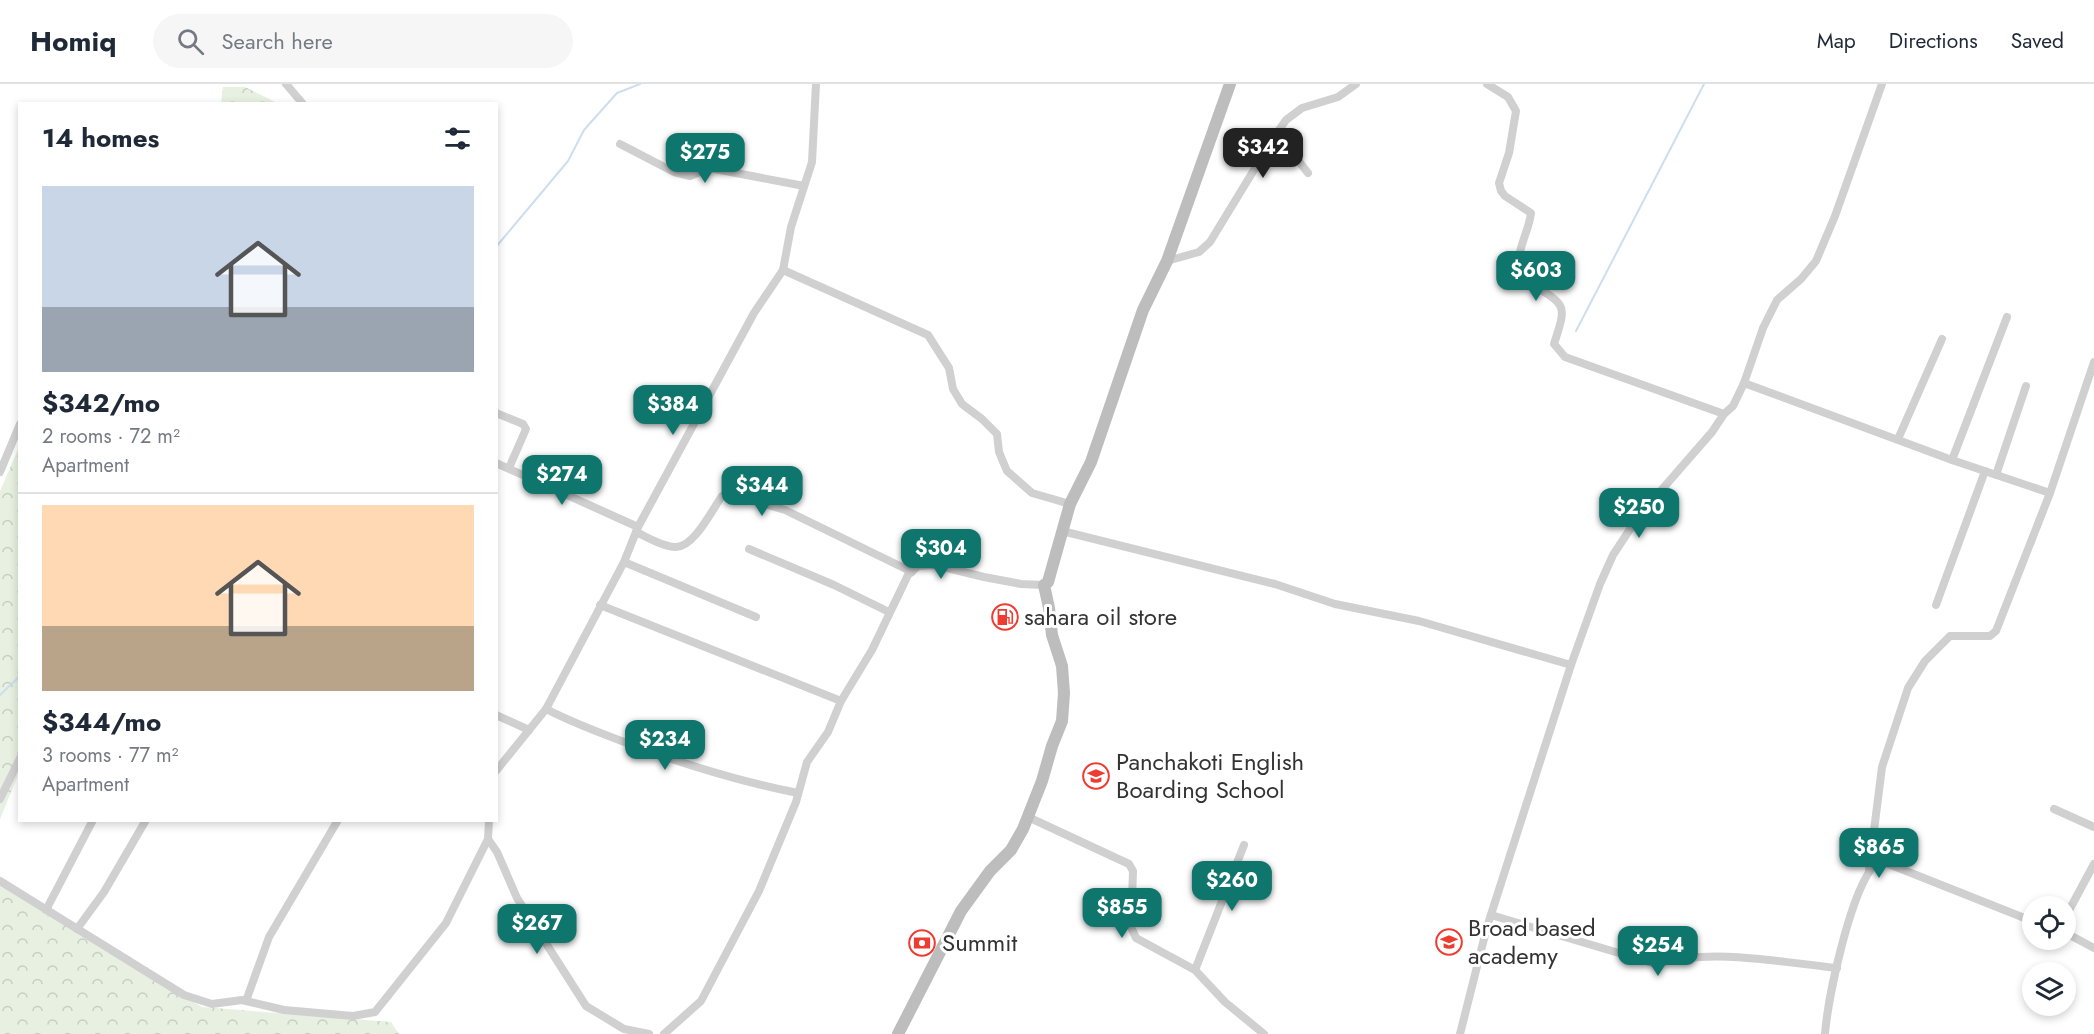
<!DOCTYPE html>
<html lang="en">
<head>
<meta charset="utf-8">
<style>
	body { margin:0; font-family:Jost,sans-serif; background:#f6f6f7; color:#1f2937; height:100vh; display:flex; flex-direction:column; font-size:22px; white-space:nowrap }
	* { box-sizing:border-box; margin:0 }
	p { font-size:20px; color:#747a83 }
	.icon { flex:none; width:33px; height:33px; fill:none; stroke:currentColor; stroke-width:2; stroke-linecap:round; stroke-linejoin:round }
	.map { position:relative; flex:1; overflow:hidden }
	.sheet { position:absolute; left:18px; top:18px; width:480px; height:720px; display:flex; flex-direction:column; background:#fff; border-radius:0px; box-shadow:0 3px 9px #0003 }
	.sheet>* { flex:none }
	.tools { position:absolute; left:2022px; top:812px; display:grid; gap:12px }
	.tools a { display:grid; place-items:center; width:54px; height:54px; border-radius:50%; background:#fff; box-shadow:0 3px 9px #0003; font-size:30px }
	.price { position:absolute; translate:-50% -51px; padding:0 14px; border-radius:12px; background:#0f766e; color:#fff; font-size:20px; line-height:39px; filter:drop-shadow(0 2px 3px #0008) }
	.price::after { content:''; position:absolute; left:50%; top:36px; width:18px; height:14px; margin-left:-9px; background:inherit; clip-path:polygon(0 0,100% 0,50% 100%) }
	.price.selected { background:#222; color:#fff }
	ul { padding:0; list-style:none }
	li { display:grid; align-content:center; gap:12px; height:318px; padding:0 24px }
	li+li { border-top:2px solid #e0e1e3 }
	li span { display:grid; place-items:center; height:186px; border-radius:0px; color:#555 }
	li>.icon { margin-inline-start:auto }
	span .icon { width:108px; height:108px; fill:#fffc; stroke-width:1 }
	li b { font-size:26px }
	h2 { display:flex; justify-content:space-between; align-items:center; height:72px; padding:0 24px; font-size:26px }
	header { display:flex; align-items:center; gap:36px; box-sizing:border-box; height:84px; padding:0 30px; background:#fff; border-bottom:2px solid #e0e1e3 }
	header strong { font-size:28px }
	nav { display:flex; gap:33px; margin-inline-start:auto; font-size:21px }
	.search { width:420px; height:54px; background:#f6f6f7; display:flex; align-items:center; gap:15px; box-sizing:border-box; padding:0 21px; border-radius:33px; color:#747a83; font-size:22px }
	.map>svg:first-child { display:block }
	.forest { fill:url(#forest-crowns) }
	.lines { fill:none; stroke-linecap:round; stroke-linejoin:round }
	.stream { stroke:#cddeef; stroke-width:2 }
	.street { stroke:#d0d0d0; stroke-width:8 }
	.secondary { stroke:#bdbdbd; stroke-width:12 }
	.labels { text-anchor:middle; stroke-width:6; stroke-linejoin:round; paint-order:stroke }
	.poi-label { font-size:24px; fill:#333; stroke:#fff; text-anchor:start }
</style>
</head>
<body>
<header>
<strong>Homiq</strong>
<div class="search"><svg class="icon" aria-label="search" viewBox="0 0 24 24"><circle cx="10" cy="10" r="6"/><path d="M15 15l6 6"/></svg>Search here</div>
<nav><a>Map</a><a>Directions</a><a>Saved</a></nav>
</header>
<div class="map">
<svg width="2094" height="950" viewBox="0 0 2094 950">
	<defs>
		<pattern id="forest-crowns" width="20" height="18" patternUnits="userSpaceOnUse" patternTransform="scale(1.5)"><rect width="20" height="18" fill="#e7f0e1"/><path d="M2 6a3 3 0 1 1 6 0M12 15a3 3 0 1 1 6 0" fill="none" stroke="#c7cec2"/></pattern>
	</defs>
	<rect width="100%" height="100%" fill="#fff"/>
	<g class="forest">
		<path d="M223,3H245L277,19H221Z"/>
		<path d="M19,363V689L0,735V407Z"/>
		<path d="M0,801L202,923L391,938L399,950H0Z"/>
	</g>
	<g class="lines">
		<g class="stream">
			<path d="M496,163L568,77L584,46L617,9L640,0"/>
			<path d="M1576,247L1704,0"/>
			<path d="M0,611L20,592"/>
		</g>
		<g class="street">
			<path d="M286,0L303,20"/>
			<path d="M1487,0L1508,13L1516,27L1509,69L1499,99L1501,107L1505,112L1531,129C1529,148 1514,170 1520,188C1522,195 1527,198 1533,201C1568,222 1566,222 1554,260L1565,273L1724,330"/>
			<path d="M1274,53L1297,75L1308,89"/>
			<path d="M620,60L674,88L690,92L710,84L804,102"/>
			<path d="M1167,177L1199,168L1210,158L1274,53L1286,36L1302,24L1338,13L1356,0"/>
			<path d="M783,186L928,251L949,284L953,305L962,320L982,335L997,350L999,368L1007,387L1032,409L1070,420"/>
			<path d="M1744,299L1952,376L2050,409"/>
			<path d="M496,329L523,340L526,345L509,384"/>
			<path d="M1898,355L1942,255"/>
			<path d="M1952,376L2007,233"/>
			<path d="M496,379L638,443"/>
			<path d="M0,388L20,340"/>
			<path d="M1996,391L2026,302"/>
			<path d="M1062,447L1275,500L1335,520L1419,537L1571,581"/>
			<path d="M636,448C647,453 663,463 676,463C694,463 712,426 722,412L741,413L785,426L912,488"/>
			<path d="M749,465L834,501L889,528"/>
			<path d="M624,478L756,533"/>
			<path d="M600,521L841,617"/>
			<path d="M1936,521L1985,387"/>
			<path d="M546,625C575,640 605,651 635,662C689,682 742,698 798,709"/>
			<path d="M496,631L529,646"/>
			<path d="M496,687L546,625L624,478L638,443L754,229L783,186L791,143L812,78L816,0"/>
			<path d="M0,715L20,674"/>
			<path d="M2054,725L2094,743"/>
			<path d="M1028,733L1129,780L1133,787L1131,843L1136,854L1195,886L1225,918L1264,950"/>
			<path d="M489,736L488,755L497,768L517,814L586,922L624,945L649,950"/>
			<path d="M1869,786L1882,683L1908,604L1925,577L1950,552H1990L1996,547L2050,409L2094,278"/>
			<path d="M0,797L184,911L212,920L242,916L284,926L353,932L375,928L446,839L488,755"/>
			<path d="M46,826L93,736"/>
			<path d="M1491,831L1656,880C1712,864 1779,878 1837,884"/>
			<path d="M2066,832L2094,780"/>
			<path d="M77,845L104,808L146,736"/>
			<path d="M2066,849L2094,864"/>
			<path d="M1195,886L1244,761"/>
			<path d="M246,917L269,853L338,736"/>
			<path d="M664,950L701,917L759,807L796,718L807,678L828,648L841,617L872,566L908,491L918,482L935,481L984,493L1021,500L1044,501"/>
			<path d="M1460,950L1487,843L1571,581L1600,500L1613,471L1638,433L1712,348L1724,330L1733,322L1744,299L1763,244L1777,216L1801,195L1816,177L1835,132L1882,0"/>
			<path d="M1825,950C1828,912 1851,804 1876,779H1886L2032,837"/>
		</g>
		<path class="secondary" d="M898,950L961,827L990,787L1011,766L1023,745L1042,697L1052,662L1062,637L1064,609L1062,582L1052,551L1049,524L1044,501L1048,498L1070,420L1091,378L1143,226L1167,177L1230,0"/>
	</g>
	<defs>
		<g id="fuel-ring" transform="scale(1.35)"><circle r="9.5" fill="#fff" stroke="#ee3c31" stroke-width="1.5"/><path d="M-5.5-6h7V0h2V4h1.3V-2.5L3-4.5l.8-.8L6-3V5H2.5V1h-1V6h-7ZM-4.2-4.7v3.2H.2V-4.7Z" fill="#ee3c31"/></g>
		<g id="school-ring" transform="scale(1.35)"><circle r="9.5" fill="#fff" stroke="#ee3c31" stroke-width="1.5"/><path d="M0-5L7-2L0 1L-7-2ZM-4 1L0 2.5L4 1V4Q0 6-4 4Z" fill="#ee3c31"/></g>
		<g id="bank-ring" transform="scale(1.35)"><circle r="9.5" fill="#fff" stroke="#ee3c31" stroke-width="1.5"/><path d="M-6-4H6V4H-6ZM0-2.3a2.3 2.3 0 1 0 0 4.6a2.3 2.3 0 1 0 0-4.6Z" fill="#ee3c31"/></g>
	</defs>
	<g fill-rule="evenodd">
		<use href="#fuel-ring" x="1005" y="533"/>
		<use href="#school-ring" x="1096" y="692"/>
		<use href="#school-ring" x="1449" y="858"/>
		<use href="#bank-ring" x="922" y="859"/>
	</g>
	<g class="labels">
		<g class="poi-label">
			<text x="1024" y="541">sahara oil store</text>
			<text x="1116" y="686">Panchakoti English<tspan x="1116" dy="28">Boarding School</tspan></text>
			<text x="1468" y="852">Broad based<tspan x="1468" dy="28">academy</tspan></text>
			<text x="942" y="867">Summit</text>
		</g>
	</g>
</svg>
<div class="tools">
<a><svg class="icon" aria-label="locate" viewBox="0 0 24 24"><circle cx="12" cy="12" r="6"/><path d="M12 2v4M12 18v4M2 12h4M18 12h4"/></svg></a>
<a><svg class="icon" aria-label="layers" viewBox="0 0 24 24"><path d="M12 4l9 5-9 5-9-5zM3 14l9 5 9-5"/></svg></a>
</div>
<b class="price selected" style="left:1263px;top:95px">$342</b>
<b class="price" style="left:705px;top:100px">$275</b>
<b class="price" style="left:1536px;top:218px">$603</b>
<b class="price" style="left:673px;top:352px">$384</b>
<b class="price" style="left:562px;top:422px">$274</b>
<b class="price" style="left:762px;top:433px">$344</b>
<b class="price" style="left:1639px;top:455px">$250</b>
<b class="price" style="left:941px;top:496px">$304</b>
<b class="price" style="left:665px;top:687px">$234</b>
<b class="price" style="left:1879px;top:795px">$865</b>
<b class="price" style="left:1232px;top:828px">$260</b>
<b class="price" style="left:1122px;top:855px">$855</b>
<b class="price" style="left:537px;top:871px">$267</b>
<b class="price" style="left:1658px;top:893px">$254</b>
<section class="sheet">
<h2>14 homes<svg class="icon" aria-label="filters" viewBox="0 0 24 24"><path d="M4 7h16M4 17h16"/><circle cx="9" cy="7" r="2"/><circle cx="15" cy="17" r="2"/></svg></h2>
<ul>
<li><span style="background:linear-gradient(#c9d6e8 65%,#9aa5b1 0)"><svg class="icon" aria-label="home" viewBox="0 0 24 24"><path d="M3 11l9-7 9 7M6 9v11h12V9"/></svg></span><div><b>$342/mo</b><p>2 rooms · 72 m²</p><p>Apartment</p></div></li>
<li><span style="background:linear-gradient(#ffd9b3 65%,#b9a48a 0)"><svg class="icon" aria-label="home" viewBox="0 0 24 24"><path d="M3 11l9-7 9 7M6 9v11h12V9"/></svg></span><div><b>$344/mo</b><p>3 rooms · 77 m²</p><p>Apartment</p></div></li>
</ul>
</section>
</div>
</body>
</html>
